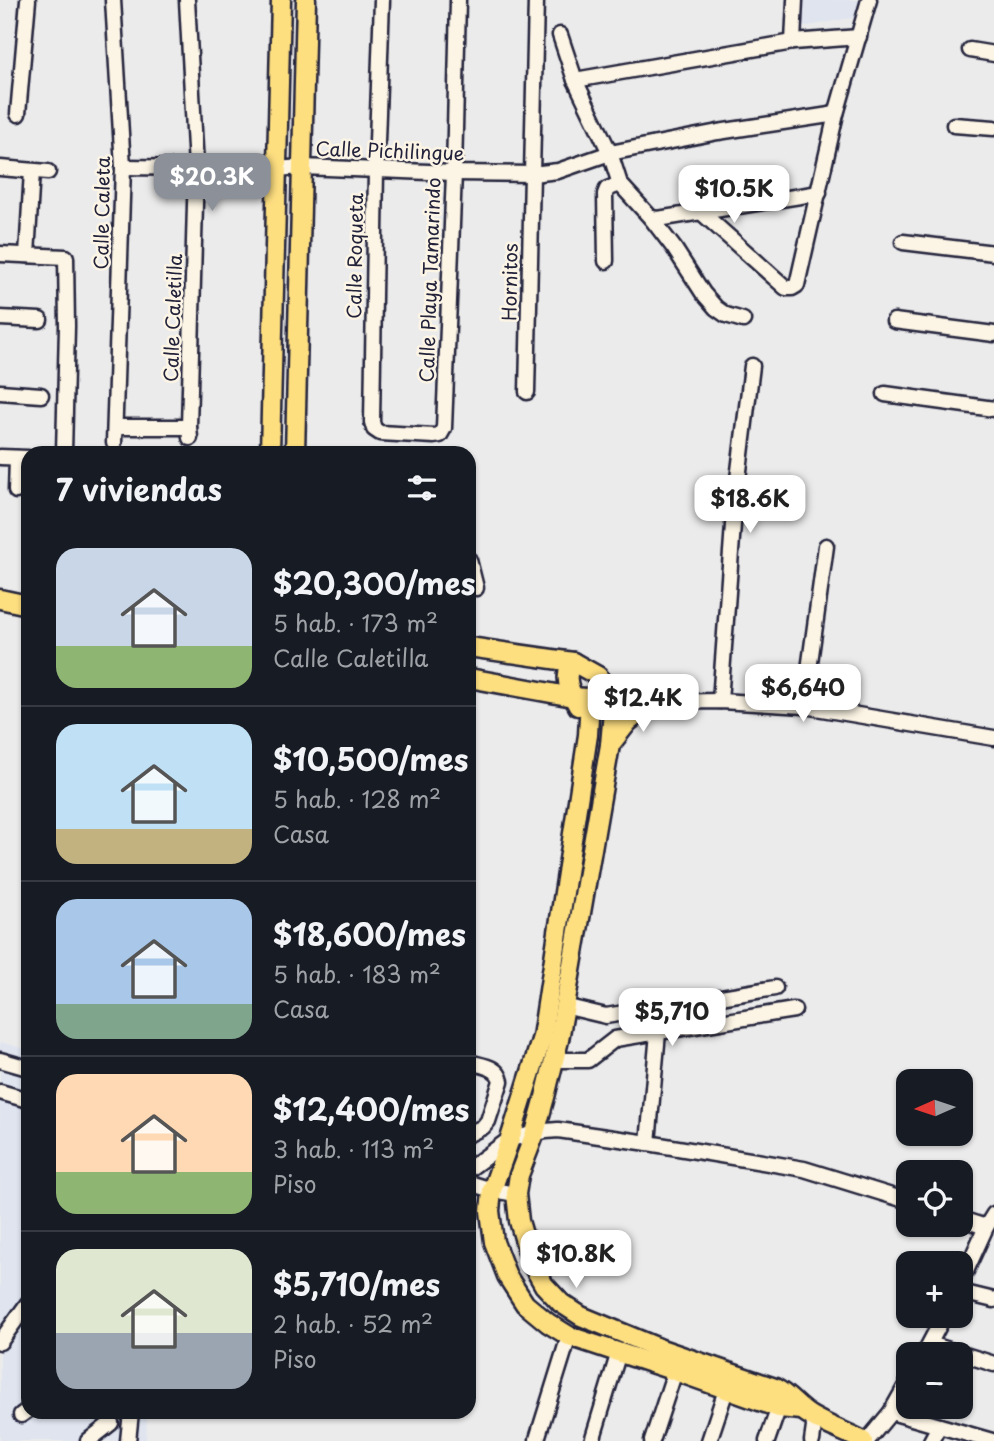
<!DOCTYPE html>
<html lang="es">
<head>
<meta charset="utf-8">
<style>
	body { margin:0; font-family:"Playpen Sans",sans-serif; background:#20242c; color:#f1f3f6; height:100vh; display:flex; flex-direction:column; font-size:26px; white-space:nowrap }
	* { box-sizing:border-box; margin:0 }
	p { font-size:23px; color:#9ea1a6 }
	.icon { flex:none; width:38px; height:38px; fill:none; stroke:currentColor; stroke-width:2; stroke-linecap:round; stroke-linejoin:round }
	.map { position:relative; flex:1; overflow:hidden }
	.drawer { position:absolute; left:21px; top:446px; width:455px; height:973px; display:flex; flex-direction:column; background:#171b24; border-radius:21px; box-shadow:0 2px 5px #0004 }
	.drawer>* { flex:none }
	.needle { width:46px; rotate:267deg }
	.buttons { position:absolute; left:896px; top:1069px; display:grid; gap:14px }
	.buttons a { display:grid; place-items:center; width:77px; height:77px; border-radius:14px; background:#171b24; box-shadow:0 2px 5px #0004; font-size:35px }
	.price { position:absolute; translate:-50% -60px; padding:0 16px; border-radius:14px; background:#fff; color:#222; font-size:23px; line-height:46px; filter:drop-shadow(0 2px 4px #0008) }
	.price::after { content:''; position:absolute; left:50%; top:42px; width:21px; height:16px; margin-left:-10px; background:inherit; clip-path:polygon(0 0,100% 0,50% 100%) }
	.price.on { background:#8c9099; color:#fff }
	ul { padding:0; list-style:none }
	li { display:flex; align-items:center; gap:21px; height:175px; padding:0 35px }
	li+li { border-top:2px solid #363941 }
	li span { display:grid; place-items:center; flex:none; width:196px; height:140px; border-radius:21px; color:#555 }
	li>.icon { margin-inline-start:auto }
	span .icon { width:84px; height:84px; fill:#fffc; stroke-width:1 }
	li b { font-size:30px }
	h2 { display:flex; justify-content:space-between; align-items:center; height:84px; padding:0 35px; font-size:30px }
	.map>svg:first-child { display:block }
	.built { fill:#dfe4ef }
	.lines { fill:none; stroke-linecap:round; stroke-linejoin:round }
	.minor-casing { stroke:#22223b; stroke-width:19 }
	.major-casing { stroke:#22223b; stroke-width:23 }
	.minor { stroke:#fcf5e5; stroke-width:14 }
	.major { stroke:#fedf80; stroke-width:18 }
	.labels { text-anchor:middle; stroke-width:5; stroke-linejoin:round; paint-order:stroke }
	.street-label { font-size:19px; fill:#22223b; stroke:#fcf5e5 }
</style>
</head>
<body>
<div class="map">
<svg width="994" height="1441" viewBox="0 0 994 1441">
	<rect width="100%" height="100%" fill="#ebebeb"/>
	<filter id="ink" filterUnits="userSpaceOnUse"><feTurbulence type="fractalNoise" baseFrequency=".0143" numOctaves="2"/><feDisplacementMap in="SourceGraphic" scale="14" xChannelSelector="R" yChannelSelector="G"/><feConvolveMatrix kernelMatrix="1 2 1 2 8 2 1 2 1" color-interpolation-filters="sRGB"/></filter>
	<g filter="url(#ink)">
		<g class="built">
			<path d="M804,0H861L856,17L802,27Z"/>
			<path d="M0,1042L28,1050V1412H147L146,1441H0Z"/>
		</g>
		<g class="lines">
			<g class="minor-casing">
				<g id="minor">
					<path d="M113,0L123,167L114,443"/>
					<path d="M187,0L196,167L189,427L190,438"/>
					<path d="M382,0L376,170L372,422L374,429L380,433L434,436L440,435L444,428L454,173L458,0"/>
					<path d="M560,35L575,80L610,153L620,184L651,218L674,248L703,293L716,308L726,315L743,320"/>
					<path d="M793,42L795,0"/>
					<path d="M970,50L994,54"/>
					<path d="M575,80L793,42L859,37"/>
					<path d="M18,114L28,0"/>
					<path d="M954,125L994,128"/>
					<path d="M123,167L276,169L302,167L454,173L532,174L558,171L610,153L718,132L836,114"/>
					<path d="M0,168L48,172"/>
					<path d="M701,212L786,288H792L797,285L836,114L869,0"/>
					<path d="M651,218L658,219L819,193"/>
					<path d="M903,242L994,253"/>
					<path d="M0,254L66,257L67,326L64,453"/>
					<path d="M27,255L32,171"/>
					<path d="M606,261L605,194L607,189L620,184"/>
					<path d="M0,318L40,320"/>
					<path d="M894,321L994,334"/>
					<path d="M0,392L41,395"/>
					<path d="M527,392L536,0"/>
					<path d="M885,394L994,409"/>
					<path d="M115,427H189"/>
					<path d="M0,457L28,458"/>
					<path d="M16,491L17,458"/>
					<path d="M469,560L476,588"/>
					<path d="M614,700L653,702L720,701L804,706L994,738"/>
					<path d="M720,701L734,511L752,366"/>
					<path d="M804,706L826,546"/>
					<path d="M564,1006L606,1016L775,988"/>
					<path d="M0,1060L28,1068"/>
					<path d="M554,1060H588L615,1039L794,1010"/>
					<path d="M469,1062C482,1066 498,1066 501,1081L488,1121L483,1127L469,1134"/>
					<path d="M0,1092L28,1100"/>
					<path d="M648,1143L658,1033"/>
					<path d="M469,1169L510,1139L546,1131L558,1130L648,1143L804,1169L908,1201"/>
					<path d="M469,1183L492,1190L516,1194"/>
					<path d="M961,1219L986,1227"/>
					<path d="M961,1282L986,1227L994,1214"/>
					<path d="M961,1292L994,1300"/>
					<path d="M0,1342L28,1303"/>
					<path d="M930,1344L994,1364"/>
					<path d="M924,1354L944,1316"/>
					<path d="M891,1412L992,1441"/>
					<path d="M21,1415L28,1410"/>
					<path d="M537,1439L569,1336"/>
					<path d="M88,1441L111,1423"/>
					<path d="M128,1441L131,1412"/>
					<path d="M592,1441L619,1352"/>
					<path d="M652,1441L675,1371"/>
					<path d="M709,1441L726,1390"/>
					<path d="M767,1441L781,1401"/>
					<path d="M812,1441L814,1427L813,1418"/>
					<path d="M867,1441L891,1412L908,1382"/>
					<path d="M931,1441L939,1426"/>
				</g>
			</g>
			<g class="major-casing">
				<g id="major">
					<path d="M270,453L281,0"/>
					<path d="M295,453L306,0"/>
					<path d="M0,599L28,605"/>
					<path d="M469,647L573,662L598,676L614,700"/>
					<path d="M573,662C562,676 570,692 578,706"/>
					<path d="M469,678L573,697L600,699"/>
					<path d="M590,699L588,735L542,1037L510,1139L492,1190L490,1211L494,1242L507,1276L525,1304L548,1323L569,1336L675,1371L779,1408L801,1410"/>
					<path d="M614,700L610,745L559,1040L545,1097L535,1133L519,1175L516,1194L519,1221L531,1262L544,1285L561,1303L581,1316L661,1349L775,1388C789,1395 797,1408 811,1416C828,1426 846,1432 863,1441"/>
					<path d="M610,745L628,722L653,702"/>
				</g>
			</g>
			<use href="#minor" class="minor"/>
			<use href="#major" class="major"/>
		</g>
	</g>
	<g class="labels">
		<g class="street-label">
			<text transform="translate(390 151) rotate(2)" y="7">Calle Pichilingue</text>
			<text transform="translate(102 213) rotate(-89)" y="7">Calle Caleta</text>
			<text transform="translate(355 256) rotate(-89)" y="7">Calle Roqueta</text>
			<text transform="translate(430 280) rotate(-88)" y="7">Calle Playa Tamarindo</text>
			<text transform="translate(510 282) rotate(-89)" y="7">Hornitos</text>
			<text transform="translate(173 318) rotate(-88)" y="7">Calle Caletilla</text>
		</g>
	</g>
</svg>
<div class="buttons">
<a><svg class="needle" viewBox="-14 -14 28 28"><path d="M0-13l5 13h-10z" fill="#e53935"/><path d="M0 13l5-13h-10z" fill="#9ea1a6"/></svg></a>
<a><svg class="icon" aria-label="locate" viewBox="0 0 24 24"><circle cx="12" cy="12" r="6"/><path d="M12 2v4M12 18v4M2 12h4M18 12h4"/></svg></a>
<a>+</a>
<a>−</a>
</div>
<b class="price on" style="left:212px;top:213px">$20.3K</b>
<b class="price" style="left:734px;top:225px">$10.5K</b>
<b class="price" style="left:750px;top:535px">$18.6K</b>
<b class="price" style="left:803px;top:724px">$6,640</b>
<b class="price" style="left:643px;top:734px">$12.4K</b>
<b class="price" style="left:672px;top:1048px">$5,710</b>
<b class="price" style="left:576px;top:1290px">$10.8K</b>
<section class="drawer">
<h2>7 viviendas<svg class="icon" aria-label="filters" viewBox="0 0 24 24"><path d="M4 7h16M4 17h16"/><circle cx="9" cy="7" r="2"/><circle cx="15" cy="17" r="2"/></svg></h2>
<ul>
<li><span style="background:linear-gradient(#c9d6e8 70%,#8fb573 0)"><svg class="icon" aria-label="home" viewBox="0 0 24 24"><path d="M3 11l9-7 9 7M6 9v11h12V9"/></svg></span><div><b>$20,300/mes</b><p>5 hab. · 173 m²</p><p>Calle Caletilla</p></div></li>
<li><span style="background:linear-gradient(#bfe0f5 75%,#c2b280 0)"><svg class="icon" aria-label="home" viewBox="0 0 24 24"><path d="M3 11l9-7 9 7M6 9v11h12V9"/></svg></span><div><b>$10,500/mes</b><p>5 hab. · 128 m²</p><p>Casa</p></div></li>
<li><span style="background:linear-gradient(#a9c7e8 75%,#7fa58c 0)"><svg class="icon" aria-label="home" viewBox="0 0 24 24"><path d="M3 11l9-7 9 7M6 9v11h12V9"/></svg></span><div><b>$18,600/mes</b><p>5 hab. · 183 m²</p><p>Casa</p></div></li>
<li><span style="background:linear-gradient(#ffd9b3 70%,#8fb573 0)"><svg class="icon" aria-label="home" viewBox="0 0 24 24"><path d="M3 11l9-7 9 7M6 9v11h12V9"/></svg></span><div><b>$12,400/mes</b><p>3 hab. · 113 m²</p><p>Piso</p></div></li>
<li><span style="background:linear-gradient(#dfe7d0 60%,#9aa5b1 0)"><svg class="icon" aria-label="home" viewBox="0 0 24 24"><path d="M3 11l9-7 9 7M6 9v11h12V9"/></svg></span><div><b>$5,710/mes</b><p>2 hab. · 52 m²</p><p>Piso</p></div></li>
</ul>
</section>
</div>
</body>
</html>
